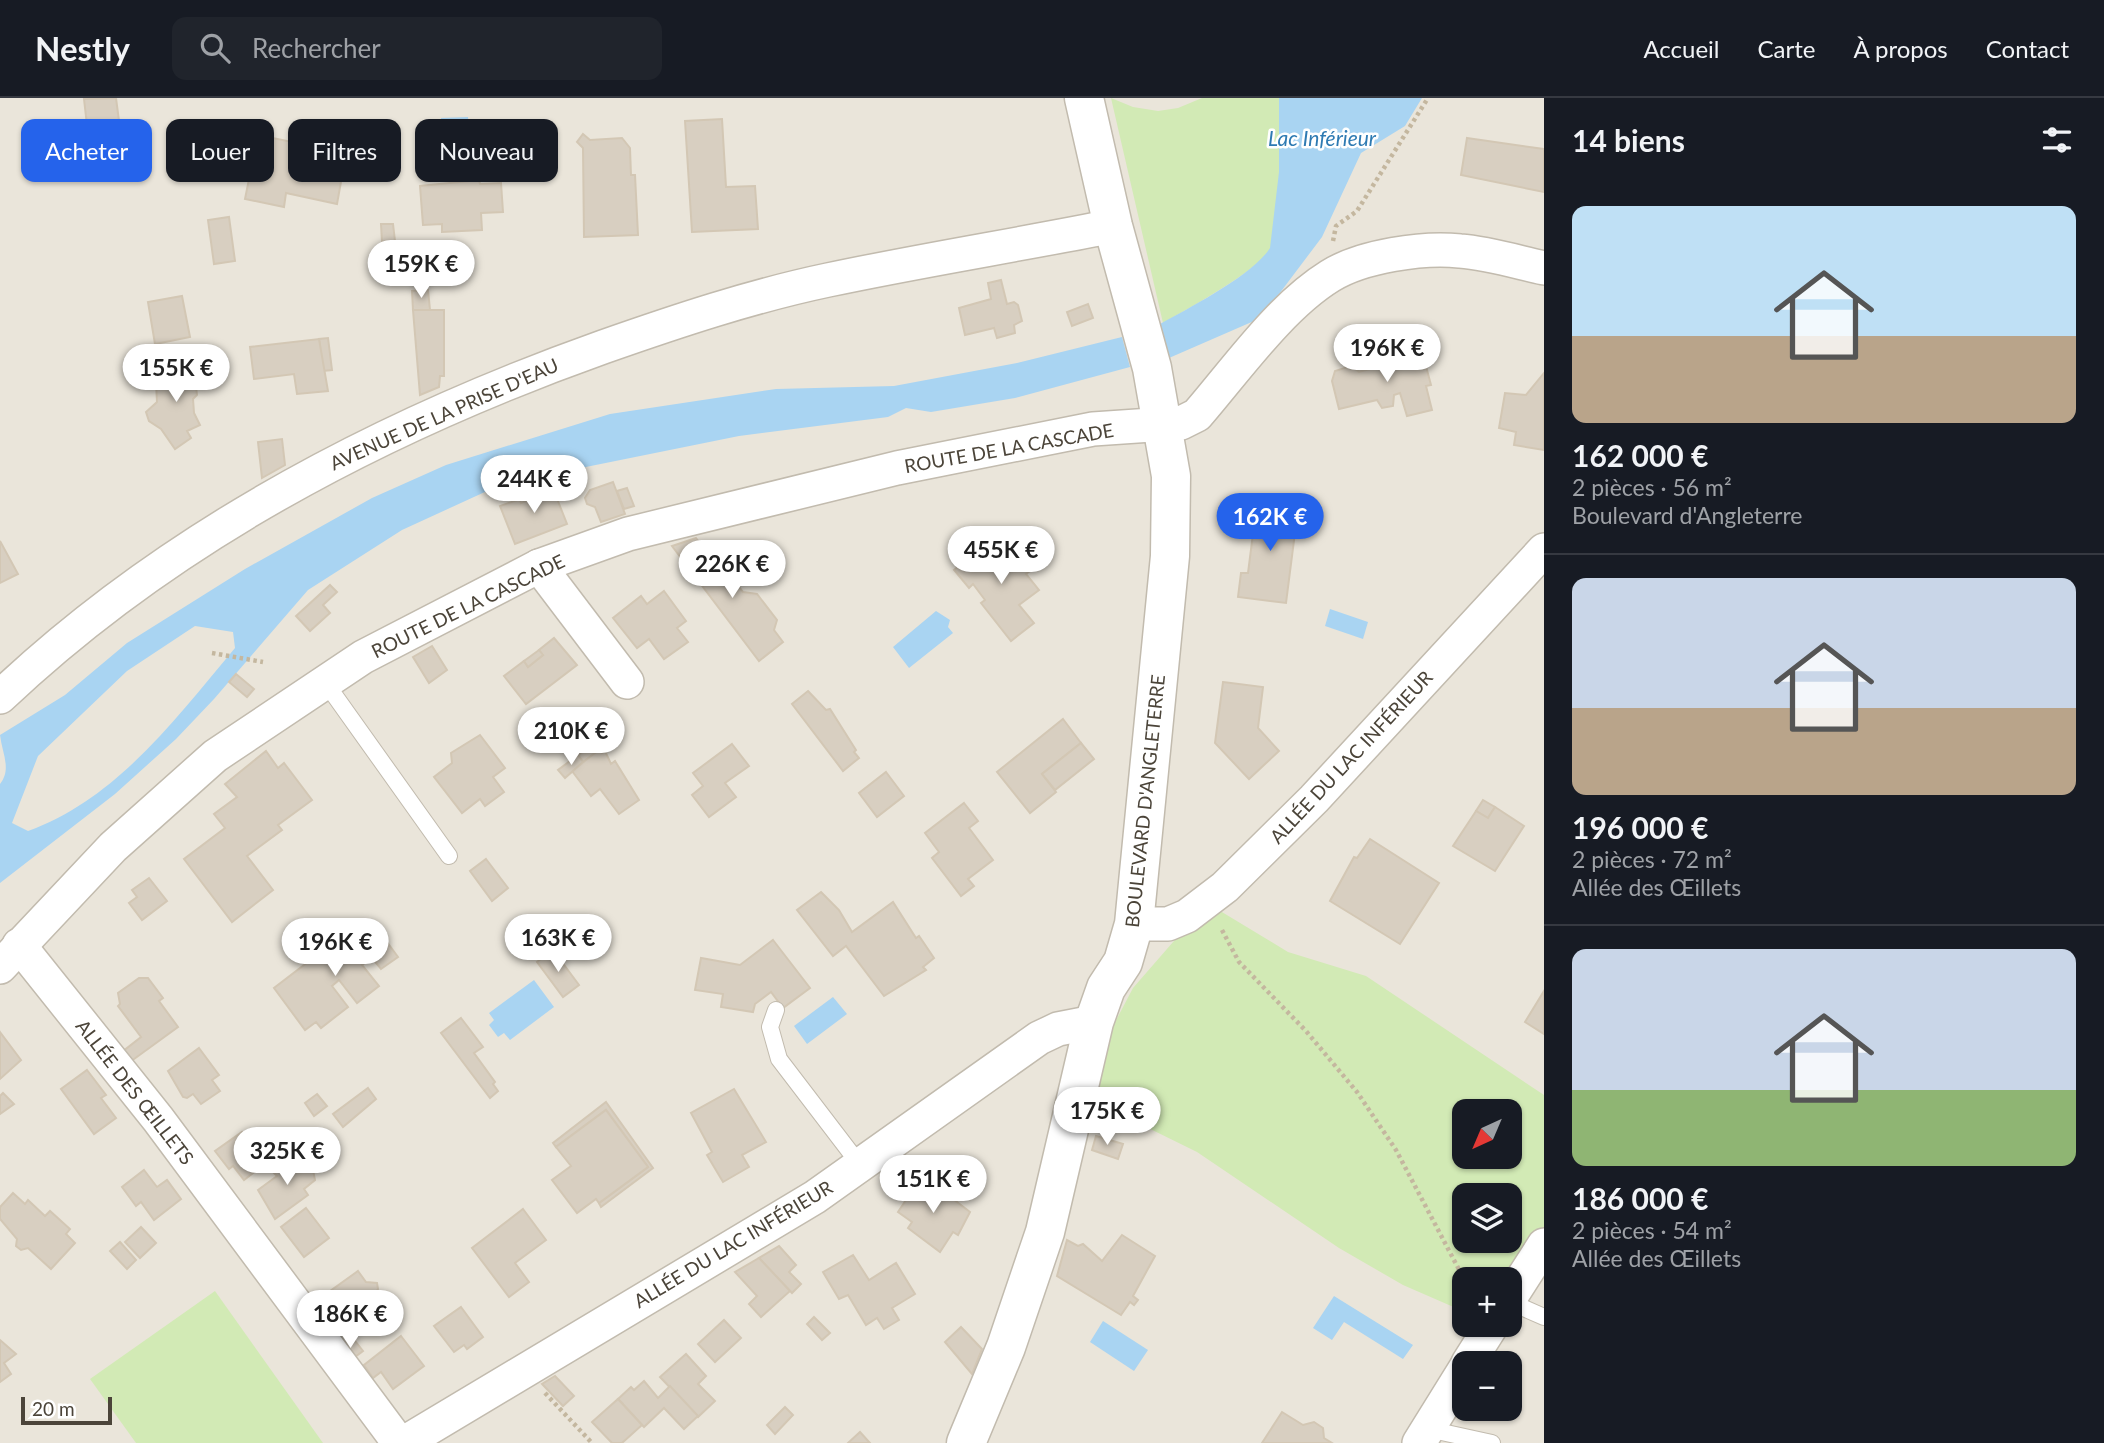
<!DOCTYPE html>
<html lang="fr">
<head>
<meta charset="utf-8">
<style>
	body { margin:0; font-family:Lato,sans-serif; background:#20242c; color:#f1f3f6; height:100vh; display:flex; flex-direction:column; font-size:26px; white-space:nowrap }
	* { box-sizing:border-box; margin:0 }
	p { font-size:23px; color:#9ea1a6 }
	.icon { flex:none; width:38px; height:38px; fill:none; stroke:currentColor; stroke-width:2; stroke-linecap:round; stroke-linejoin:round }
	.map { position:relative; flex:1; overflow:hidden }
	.drawer { display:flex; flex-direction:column; background:#171b24; width:560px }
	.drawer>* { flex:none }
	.hud { position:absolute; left:21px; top:21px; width:665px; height:63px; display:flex; gap:14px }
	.needle { width:46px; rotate:224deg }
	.tools { position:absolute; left:1452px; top:1001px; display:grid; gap:14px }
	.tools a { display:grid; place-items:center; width:70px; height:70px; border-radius:14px; background:#171b24; box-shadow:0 2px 5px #0004; font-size:35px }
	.scale { position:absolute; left:21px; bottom:18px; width:91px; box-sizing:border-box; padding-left:7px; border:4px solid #4b4439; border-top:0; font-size:19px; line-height:24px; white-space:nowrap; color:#4b4439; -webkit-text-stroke:5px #fff; paint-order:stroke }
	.price { position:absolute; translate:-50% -60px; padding:0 16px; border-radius:24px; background:#fff; color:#222; font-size:23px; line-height:46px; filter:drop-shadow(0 2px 4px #0008) }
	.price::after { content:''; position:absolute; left:50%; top:42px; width:21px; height:16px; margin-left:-10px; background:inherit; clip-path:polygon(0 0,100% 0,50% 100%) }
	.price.on { background:#2563eb; color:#fff }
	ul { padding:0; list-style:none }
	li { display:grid; align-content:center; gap:14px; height:371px; padding:0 28px }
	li+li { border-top:2px solid #363941 }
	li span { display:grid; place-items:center; height:217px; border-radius:14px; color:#555 }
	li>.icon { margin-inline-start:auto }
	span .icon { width:126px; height:126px; fill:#fffc; stroke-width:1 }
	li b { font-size:30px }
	h2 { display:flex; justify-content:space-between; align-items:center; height:84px; padding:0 28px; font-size:30px }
	.tag { padding:0 24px; border-radius:14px; background:#171b24; box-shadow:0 2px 5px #0004; font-size:24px; line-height:63px }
	.tag.on { background:#2563eb; color:#fff }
	header { display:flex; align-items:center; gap:42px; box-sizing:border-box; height:98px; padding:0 35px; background:#171b24; border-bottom:2px solid #363941 }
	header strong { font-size:33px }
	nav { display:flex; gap:38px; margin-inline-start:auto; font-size:24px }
	.search { width:490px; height:63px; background:#20242c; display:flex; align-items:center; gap:18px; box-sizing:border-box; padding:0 24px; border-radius:14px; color:#9ea1a6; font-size:26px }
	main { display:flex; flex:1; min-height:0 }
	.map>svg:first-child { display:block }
	.residential { fill:#eae5da; fill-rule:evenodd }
	.green { fill:#d2eab5; fill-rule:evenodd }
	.water { fill:#a9d4f2; fill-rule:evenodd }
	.building { fill:#d8cfc1; stroke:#d3c7b4; stroke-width:2 }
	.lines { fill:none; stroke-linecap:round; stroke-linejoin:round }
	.service-casing { stroke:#c2bbae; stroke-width:18 }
	.minor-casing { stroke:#c2bbae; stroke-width:36 }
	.tertiary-casing { stroke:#c2bbae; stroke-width:41 }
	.path { stroke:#c4b79f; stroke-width:4.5; stroke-dasharray:3.5 3.5; stroke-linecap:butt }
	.service { stroke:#fff; stroke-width:16 }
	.minor { stroke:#fff; stroke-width:33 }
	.tertiary { stroke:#fff; stroke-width:38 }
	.labels { text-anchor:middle; stroke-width:5; stroke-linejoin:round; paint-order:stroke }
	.street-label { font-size:19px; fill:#4b4439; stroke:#fff }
	.water-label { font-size:21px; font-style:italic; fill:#2e7ab2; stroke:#fff }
</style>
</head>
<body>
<header>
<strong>Nestly</strong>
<div class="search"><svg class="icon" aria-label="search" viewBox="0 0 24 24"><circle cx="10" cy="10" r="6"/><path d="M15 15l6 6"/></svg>Rechercher</div>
<nav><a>Accueil</a><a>Carte</a><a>À propos</a><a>Contact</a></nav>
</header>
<main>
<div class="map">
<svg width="1544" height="1345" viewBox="0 0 1544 1345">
	<rect width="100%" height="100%" fill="#f6f3ec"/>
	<path class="residential" d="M0,0H1544V1345H0ZM1465,1013H1510V1059H1465ZM1465,1097H1510V1143H1465ZM1465,1181H1510V1227H1465ZM1465,1265H1510V1311H1465Z"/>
	<g class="green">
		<path d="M1111,0L1133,9L1158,13L1178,10L1202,0H1279C1279,33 1282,124 1270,151C1261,171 1184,213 1163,225Z"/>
		<path d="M1207,805L1288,854L1366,878L1544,997V1147L1510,1181H1465V1214L1403,1187L1339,1150L1197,1054L1134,1023L1080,991L1133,890ZM1465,1013H1510V1059H1465ZM1465,1097H1510V1143H1465Z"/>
		<path d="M215,1193L323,1345H136L90,1281Z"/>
	</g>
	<g class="water">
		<path d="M1279,0H1422L1405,28L1361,55L1322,139L1273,204L1254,223L1169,260L1160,226C1189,210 1253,177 1270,150L1279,74Z"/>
		<path d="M468,19L470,46L442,48L441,20Z"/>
		<path d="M1122,239L1130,269L1015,300L931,314L906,310L888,319L739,338L571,372L487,393L402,432L308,492L214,601L176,641L115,696L0,785V686C12,671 2,655 0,637L65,597L127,545L245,471L372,400L446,367L610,316L776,291L894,288L1017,265ZM195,528L233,534L235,550C176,620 117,701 28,733L12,725L38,658L127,573Z"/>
		<path d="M1330,511L1368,524L1363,541L1325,528Z"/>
		<path d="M936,513L950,522L948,529L953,535L909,570L893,549Z"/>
		<path d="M534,882L554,909L510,942L504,935L498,939L489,927L494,922L489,915Z"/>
		<path d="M833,899L847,916L807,946L794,928Z"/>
		<path d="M1334,1198L1413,1247L1403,1261L1344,1224L1332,1242L1313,1230Z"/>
		<path d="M1103,1223L1148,1252L1134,1273L1090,1244Z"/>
	</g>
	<g class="building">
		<path d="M116,0L124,61L85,66L81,36H88L84,1Z"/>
		<path d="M722,21L726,89L755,88L758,131L692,134L685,23Z"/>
		<path d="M583,36L590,42L622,40L630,50L631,77H635L638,137L584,139L583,50L577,44Z"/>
		<path d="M258,37L297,45L295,56L344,67L337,106L286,95L284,109L245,101Z"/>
		<path d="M1467,40L1544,51V94L1461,77Z"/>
		<path d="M479,82L480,86L501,85L503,114L481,115L482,132L442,134V126L423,127L420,88Z"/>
		<path d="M229,119L235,163L214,166L208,122Z"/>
		<path d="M381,126H393L395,143L382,144Z"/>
		<path d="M1001,182L1007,206L1014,204L1018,207L1022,223L1014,227L1015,235L997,240L994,230L965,237L959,210L991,201L988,185Z"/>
		<path d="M428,192L430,212H413L412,193Z"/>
		<path d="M182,198L190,239L155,246L148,204Z"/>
		<path d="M1088,206L1093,220L1072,228L1067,214Z"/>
		<path d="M413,212H444V278H440L439,289L420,297Z"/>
		<path d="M328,240L332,272L323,273L319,241Z"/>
		<path d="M319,241L328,293L297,296L294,276L254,281L250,249Z"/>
		<path d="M1391,247L1400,255L1396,264L1359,274L1351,268L1355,256Z"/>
		<path d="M1414,251L1423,257L1431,287L1426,288L1432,312L1407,318L1400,295L1394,297L1393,308L1382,310L1377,302L1339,311L1332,283L1335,273L1351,268L1359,274L1396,264L1400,255Z"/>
		<path d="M193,265L197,297L193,301L194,315L200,327L187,333L191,340L175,351L161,331L149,323L146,314L157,304L156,285H162V272Z"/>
		<path d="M1544,275V352L1514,347L1516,334L1499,330L1505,295L1526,297Z"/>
		<path d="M282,341L285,367L262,380L258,344Z"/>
		<path d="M613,384L625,416L601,424L595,409L587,406L585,400L590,392Z"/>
		<path d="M552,388L567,426L515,446L500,408L520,401L521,405L528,402L527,398Z"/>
		<path d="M627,390L634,408L624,411L617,393Z"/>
		<path d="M1250,404L1298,411L1286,505L1238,499L1241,475H1248L1254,428L1247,427Z"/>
		<path d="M996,439L1008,454L1012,451L1030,473L1026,476L1039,492L1019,507L1034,525L1011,543L981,505L985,502L973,486L969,490L954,472Z"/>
		<path d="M696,440L711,460L715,457L743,494L757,496L777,522L774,532L783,544L759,563L672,448Z"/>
		<path d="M0,443L18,476L0,485Z"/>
		<path d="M330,487L337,494L323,507L330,515L310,533L296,518Z"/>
		<path d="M664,493L686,523L677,530L688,544L664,561L649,541L637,550L613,520L641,498L647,506Z"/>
		<path d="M554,540L577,567L526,606L504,578L524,563L528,569L543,557L539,552Z"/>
		<path d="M432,548L447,572L429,585L413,559Z"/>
		<path d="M539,552L543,557L528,569L524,563Z"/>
		<path d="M236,576L254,591L247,599L229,584Z"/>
		<path d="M1223,584L1263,589L1258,630L1279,653L1249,681L1215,645Z"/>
		<path d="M808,593L826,612L830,611L856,652L854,654L859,660L843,673L792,606Z"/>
		<path d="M1063,621L1081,645L1042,676L1056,694L1030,715L997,674Z"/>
		<path d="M480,637L505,670L493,679L504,694L485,708L480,701L462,715L434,679L452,665L451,655Z"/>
		<path d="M1081,645L1094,661L1055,692L1042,676Z"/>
		<path d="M593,646L598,653L583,664L578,657Z"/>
		<path d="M732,646L749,668L725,685L736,699L709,719L692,697L703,688L693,675Z"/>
		<path d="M600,651L602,655L605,653L611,666L615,663L639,702L619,716L600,691L591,698L572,673Z"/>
		<path d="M266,653L278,670L284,665L312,702L278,727L282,732L247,758L273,792L232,824L184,761L225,730L214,716L237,699L225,686Z"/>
		<path d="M578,657L583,664L565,680L558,672Z"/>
		<path d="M886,674L904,698L877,719L859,695Z"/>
		<path d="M1483,702L1495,709L1488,720L1476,713Z"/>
		<path d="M964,705L978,723L969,730L993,762L968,781L974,788L961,798L932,760L939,754L925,735Z"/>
		<path d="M1495,709L1524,728L1495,773L1453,748L1476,713L1488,720Z"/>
		<path d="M1370,741L1439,785L1400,846L1330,803L1354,759L1357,760Z"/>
		<path d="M486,761L508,790L492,803L470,773Z"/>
		<path d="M149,780L167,803L142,822L129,805L137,799L132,792Z"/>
		<path d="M821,794L839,812L852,834L893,804L916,840L919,838L934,860L923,869L926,872L884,898L846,848L833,858L797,812Z"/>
		<path d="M373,825L398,859L381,871L372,860L362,867L379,888L357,905L339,882L332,888L348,909L321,930L316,924L305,932L274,890L325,851L329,857Z"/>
		<path d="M773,842L810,890L783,910L771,894L755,906L753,914L721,909L723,896L695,892L701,860L740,867Z"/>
		<path d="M553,852L579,887L563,899L537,864Z"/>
		<path d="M139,880H148L163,900L159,903L178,929L130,964L122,954L141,939L118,908L120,906L118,895Z"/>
		<path d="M1544,893V936L1525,924Z"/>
		<path d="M461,920L483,949L474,955L495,984L493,986L498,993L490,1000L441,935Z"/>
		<path d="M0,934L21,962L0,981Z"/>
		<path d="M199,950L219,977L212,982L220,993L201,1006L193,996L187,1000L183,999L168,973Z"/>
		<path d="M87,972L106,997L101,1000L116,1020L94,1036L61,991Z"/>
		<path d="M368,990L376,1001L343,1029L333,1016Z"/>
		<path d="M734,991L766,1044L742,1057L749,1069L723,1084L707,1057L712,1054L691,1015Z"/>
		<path d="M3,995L14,1006L0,1016V998Z"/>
		<path d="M317,996L327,1008L314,1018L305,1005Z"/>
		<path d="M606,1004L653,1070L601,1109L599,1105L648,1069L606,1012L556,1049L553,1045Z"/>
		<path d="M606,1012L648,1069L599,1105L596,1101L577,1115L552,1082L571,1068L556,1049Z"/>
		<path d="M242,1034L265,1066L244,1082L233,1068L229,1071L215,1053Z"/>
		<path d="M1096,1038L1123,1046L1118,1061L1092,1052Z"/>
		<path d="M299,1060L313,1072L315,1082L304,1091L308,1097L275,1121L258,1092L277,1078L274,1075L289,1063L292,1066Z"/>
		<path d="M144,1072L157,1089L167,1082L181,1101L154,1122L141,1104L136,1108L122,1089Z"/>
		<path d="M920,1081L937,1093L940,1091L970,1114L958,1137L953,1134L940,1154L908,1130L912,1124L898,1114Z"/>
		<path d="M13,1095L25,1106L28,1102L45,1118L50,1113L70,1131L66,1136L75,1145L51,1171L28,1150L21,1152L16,1148L17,1141L0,1121V1109Z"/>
		<path d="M306,1110L329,1140L304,1159L281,1129Z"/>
		<path d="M523,1111L546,1142L515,1165L529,1184L509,1199L472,1150Z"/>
		<path d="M141,1129L156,1145L140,1160L125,1144Z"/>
		<path d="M1122,1137L1155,1158L1133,1198L1138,1202L1134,1207L1130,1204L1121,1217L1057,1178L1067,1142L1078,1148L1083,1146L1102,1163Z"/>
		<path d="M120,1144L136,1162L127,1171L110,1153Z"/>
		<path d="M779,1148L796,1167L789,1174L801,1186L792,1195L759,1160Z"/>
		<path d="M853,1157L869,1182L896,1165L915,1196L892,1210L899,1222L884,1231L877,1220L866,1227L848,1197L839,1201L823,1174Z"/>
		<path d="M759,1160L790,1193L761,1219L749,1206L757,1198L735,1174Z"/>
		<path d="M358,1173L366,1184L377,1185L378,1191L375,1196L378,1200L346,1223L326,1196Z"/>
		<path d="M376,1201L386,1213L356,1236L346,1223Z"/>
		<path d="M461,1209L483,1239L467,1251L464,1247L454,1254L434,1228Z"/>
		<path d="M814,1219L830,1235L822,1242L807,1226Z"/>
		<path d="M724,1222L741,1240L715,1264L698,1246Z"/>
		<path d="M961,1229L982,1251L972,1276L945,1244Z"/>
		<path d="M401,1238L424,1268L393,1291L381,1274L373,1280L364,1267Z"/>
		<path d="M352,1239L363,1253L348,1264L337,1250Z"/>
		<path d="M0,1242L16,1256L4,1265L11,1276L0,1284Z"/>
		<path d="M686,1256L706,1278L698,1286L715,1303L698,1319L660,1279Z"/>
		<path d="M555,1278L574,1298L563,1308L542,1286Z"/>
		<path d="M644,1283L658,1300L670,1288L698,1318L684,1331L664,1310L644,1329L618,1301L631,1289L634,1292Z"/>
		<path d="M618,1301L642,1327L622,1345H612L592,1324Z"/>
		<path d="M785,1309L793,1317L775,1336L767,1327Z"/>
		<path d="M1282,1314L1303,1327L1314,1324L1323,1330L1324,1340L1332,1345H1262Z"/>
		<path d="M860,1334L870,1345H848Z"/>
	</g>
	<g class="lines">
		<g class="service-casing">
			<g id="service">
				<path d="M325,584L449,758"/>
				<path d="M776,912L770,929L779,961L860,1067"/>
				<path d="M1510,1204L1544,1219"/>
				<path d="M1428,1331L1492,1345"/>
			</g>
		</g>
		<g class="minor-casing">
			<g id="minor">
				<path d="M539,468L627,584"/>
				<path d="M0,599C170,438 384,327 603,249C677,223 752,198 828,182C922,162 1018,147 1113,128"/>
				<path d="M1134,826H1168L1187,818L1225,789L1314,701L1544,452"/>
				<path d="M19,847L158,1021L399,1345"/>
				<path d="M0,869L113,749L215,658L363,559L539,468L628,436L897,370L1093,331L1181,325L1197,317C1236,272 1280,209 1330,178C1362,158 1423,149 1460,153C1488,155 1517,164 1544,170"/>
				<path d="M1510,1200L1544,1147"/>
				<path d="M1468,1265L1492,1227"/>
				<path d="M404,1345L815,1099L1039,940L1058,931L1094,924"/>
				<path d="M1419,1345L1465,1271"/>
			</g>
		</g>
		<g class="tertiary-casing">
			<path id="tertiary" d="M966,1345L1006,1249L1045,1134L1094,924L1106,890L1123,864L1134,826L1170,458L1171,378L1152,270L1113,128L1084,0"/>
		</g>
		<g class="path">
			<path d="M1333,143L1336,128L1357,113L1428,0"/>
			<path d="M212,555L263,564"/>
			<path d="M1222,832L1239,864L1306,933L1357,994L1396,1052L1465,1183"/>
			<path d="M545,1295L592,1345"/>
		</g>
		<use href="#service" class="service"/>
		<use href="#minor" class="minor"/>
		<use href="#tertiary" class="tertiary"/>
	</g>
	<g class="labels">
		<g class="street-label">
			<text transform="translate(444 316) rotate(-24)" y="7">AVENUE DE LA PRISE D'EAU</text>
			<text transform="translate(1009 350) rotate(-10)" y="7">ROUTE DE LA CASCADE</text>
			<text transform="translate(468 508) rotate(-26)" y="7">ROUTE DE LA CASCADE</text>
			<text transform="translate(1351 659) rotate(-47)" y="7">ALLÉE DU LAC INFÉRIEUR</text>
			<text transform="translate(1145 703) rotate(-84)" y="7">BOULEVARD D'ANGLETERRE</text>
			<text transform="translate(135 994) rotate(52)" y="7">ALLÉE DES ŒILLETS</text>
			<text transform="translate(733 1146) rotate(-31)" y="7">ALLÉE DU LAC INFÉRIEUR</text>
		</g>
		<g class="water-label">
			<text x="1322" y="48">Lac Inférieur</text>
		</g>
	</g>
</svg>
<div class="tools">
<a><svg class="needle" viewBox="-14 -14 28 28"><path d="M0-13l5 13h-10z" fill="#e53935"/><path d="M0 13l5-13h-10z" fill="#9ea1a6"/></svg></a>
<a><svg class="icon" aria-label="layers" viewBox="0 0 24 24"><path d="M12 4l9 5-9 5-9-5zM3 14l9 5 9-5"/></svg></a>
<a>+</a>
<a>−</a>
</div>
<div class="scale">20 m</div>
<b class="price" style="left:421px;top:202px">159K €</b>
<b class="price" style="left:1387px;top:286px">196K €</b>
<b class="price" style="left:176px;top:306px">155K €</b>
<b class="price" style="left:534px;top:417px">244K €</b>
<b class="price on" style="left:1270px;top:455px">162K €</b>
<b class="price" style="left:1001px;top:488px">455K €</b>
<b class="price" style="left:732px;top:502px">226K €</b>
<b class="price" style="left:571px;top:669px">210K €</b>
<b class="price" style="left:558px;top:876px">163K €</b>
<b class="price" style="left:335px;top:880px">196K €</b>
<b class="price" style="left:1107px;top:1049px">175K €</b>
<b class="price" style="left:287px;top:1089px">325K €</b>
<b class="price" style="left:933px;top:1117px">151K €</b>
<b class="price" style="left:350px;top:1252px">186K €</b>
<div class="hud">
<a class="tag on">Acheter</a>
<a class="tag">Louer</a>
<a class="tag">Filtres</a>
<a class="tag">Nouveau</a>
</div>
</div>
<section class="drawer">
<h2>14 biens<svg class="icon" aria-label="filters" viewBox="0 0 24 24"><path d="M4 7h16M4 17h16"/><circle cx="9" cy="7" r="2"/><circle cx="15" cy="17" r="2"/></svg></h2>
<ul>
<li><span style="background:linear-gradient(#bfe0f5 60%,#b9a48a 0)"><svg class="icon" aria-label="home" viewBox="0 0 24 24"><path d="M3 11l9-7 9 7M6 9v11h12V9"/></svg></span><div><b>162 000 €</b><p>2 pièces · 56 m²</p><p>Boulevard d'Angleterre</p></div></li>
<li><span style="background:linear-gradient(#c9d6e8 60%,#b9a48a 0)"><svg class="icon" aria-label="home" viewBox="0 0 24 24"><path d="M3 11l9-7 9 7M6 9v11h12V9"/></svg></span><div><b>196 000 €</b><p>2 pièces · 72 m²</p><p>Allée des Œillets</p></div></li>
<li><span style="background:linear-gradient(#c9d6e8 65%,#8fb573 0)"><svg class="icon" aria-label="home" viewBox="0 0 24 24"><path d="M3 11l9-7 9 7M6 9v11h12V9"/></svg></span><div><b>186 000 €</b><p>2 pièces · 54 m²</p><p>Allée des Œillets</p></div></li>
</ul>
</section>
</main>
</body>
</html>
